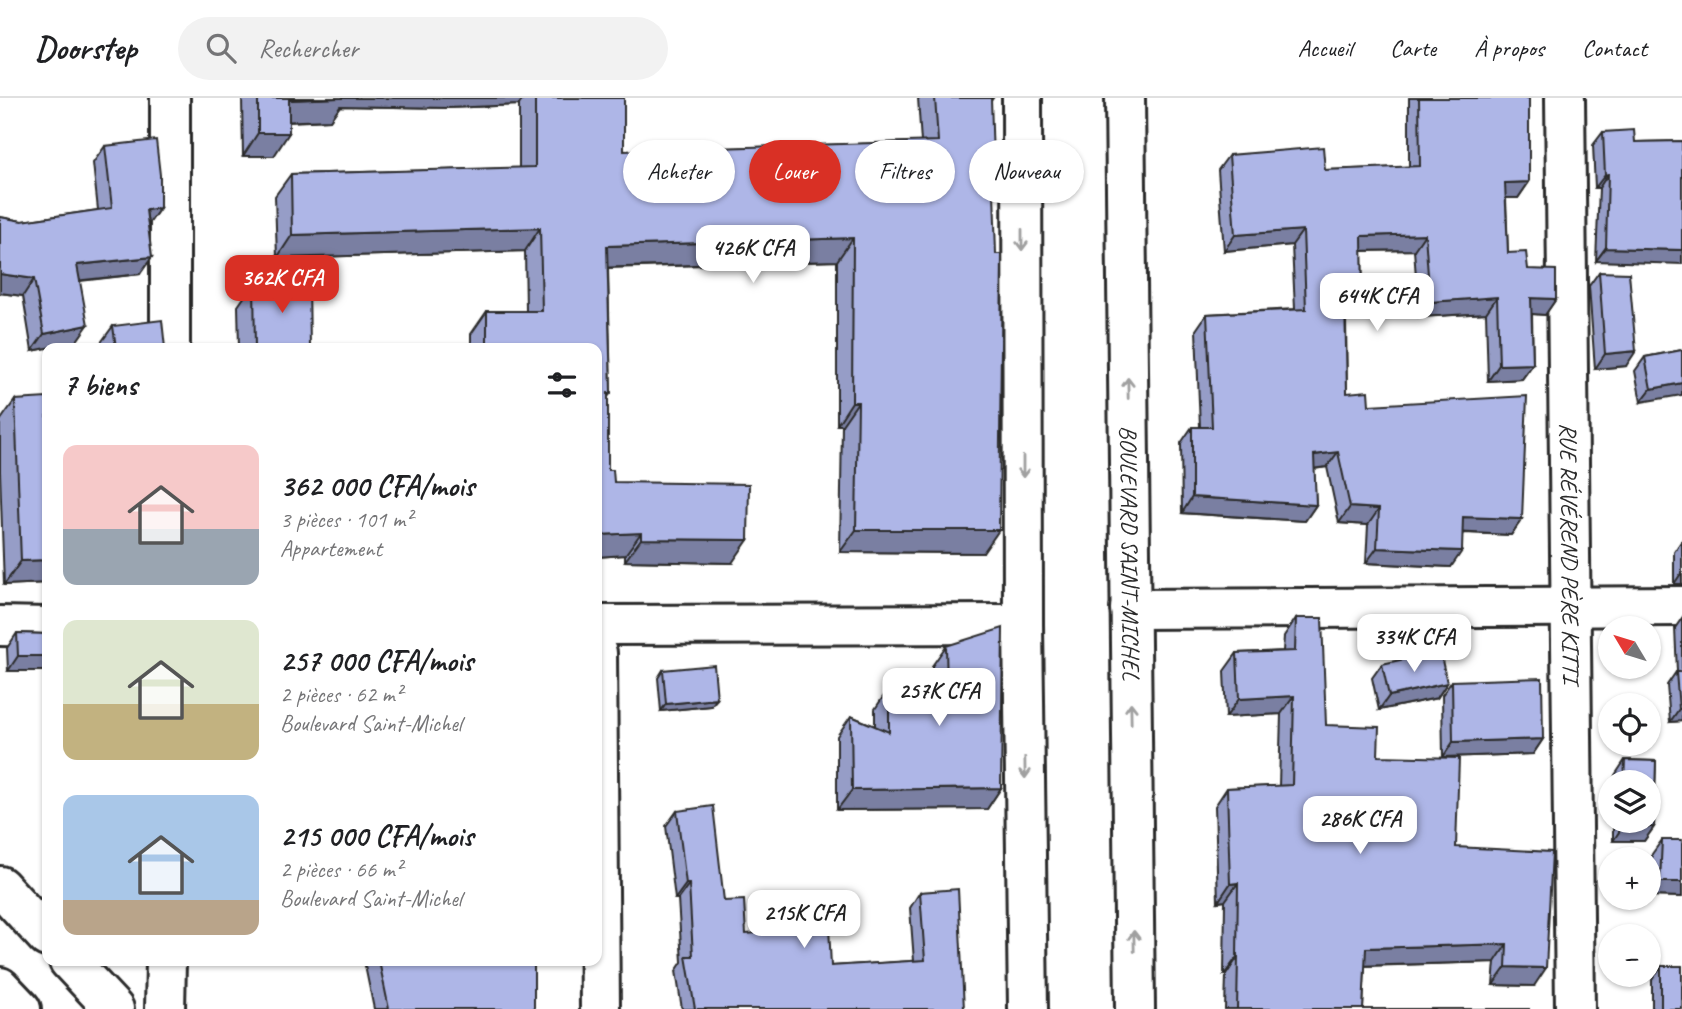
<!DOCTYPE html>
<html lang="fr">
<head>
<meta charset="utf-8">
<style>
	body { margin:0; font-family:Caveat,sans-serif; background:#f2f2f2; color:#202124; height:100vh; display:flex; flex-direction:column; font-size:26px; white-space:nowrap }
	* { box-sizing:border-box; margin:0 }
	p { font-size:23px; color:#757577 }
	.icon { flex:none; width:38px; height:38px; fill:none; stroke:currentColor; stroke-width:2; stroke-linecap:round; stroke-linejoin:round }
	.map { position:relative; flex:1; overflow:hidden }
	.side { position:absolute; left:42px; top:245px; width:560px; height:623px; display:flex; flex-direction:column; background:#fff; border-radius:14px; box-shadow:0 2px 5px #0004 }
	.side>* { flex:none }
	.guide { position:absolute; left:623px; top:42px; width:665px; height:63px; display:flex; gap:14px }
	.needle { width:46px; rotate:308deg }
	.controls { position:absolute; left:1598px; top:518px; display:grid; gap:14px }
	.controls a { display:grid; place-items:center; width:63px; height:63px; border-radius:50%; background:#fff; box-shadow:0 2px 5px #0004; font-size:35px }
	.price { position:absolute; translate:-50% -60px; padding:0 16px; border-radius:14px; background:#fff; color:#222; font-size:23px; line-height:46px; filter:drop-shadow(0 2px 4px #0008) }
	.price::after { content:''; position:absolute; left:50%; top:42px; width:21px; height:16px; margin-left:-10px; background:inherit; clip-path:polygon(0 0,100% 0,50% 100%) }
	.price.on { background:#d93025; color:#fff }
	ul { padding:0; list-style:none }
	li { display:flex; align-items:center; gap:21px; height:175px; padding:0 21px }
	li span { display:grid; place-items:center; flex:none; width:196px; height:140px; border-radius:14px; color:#555 }
	li>.icon { margin-inline-start:auto }
	span .icon { width:84px; height:84px; fill:#fffc; stroke-width:1 }
	li b { font-size:30px }
	h2 { display:flex; justify-content:space-between; align-items:center; height:84px; padding:0 21px; font-size:30px }
	.pill { padding:0 24px; border-radius:32px; background:#fff; box-shadow:0 2px 5px #0004; font-size:24px; line-height:63px }
	.pill.on { background:#d93025; color:#fff }
	header { display:flex; align-items:center; gap:42px; box-sizing:border-box; height:98px; padding:0 35px; background:#fff; border-bottom:2px solid #e0e0e0 }
	header strong { font-size:33px }
	nav { display:flex; gap:38px; margin-inline-start:auto; font-size:24px }
	.search { width:490px; height:63px; background:#f2f2f2; display:flex; align-items:center; gap:18px; box-sizing:border-box; padding:0 24px; border-radius:38px; color:#757577; font-size:26px }
	.map>svg:first-child { display:block }
	.lines { fill:none; stroke-linecap:round; stroke-linejoin:round }
	.minor-casing { stroke:#2b2b2b; stroke-width:44 }
	.primary-casing { stroke:#2b2b2b; stroke-width:44 }
	.minor { stroke:#fff; stroke-width:38 }
	.primary { stroke:#fff; stroke-width:38 }
	.wall { fill:#969dc7; stroke:#2b2b2b; stroke-width:2 }
	.shaded-wall { fill:#7a7fa2; stroke:#2b2b2b; stroke-width:2 }
	.building { fill:#aeb6e7; stroke:#2b2b2b; stroke-width:2 }
	.oneway { stroke:#a0a0a0 }
	.labels { text-anchor:middle; stroke-width:5; stroke-linejoin:round; paint-order:stroke }
	.street-label { font-size:24px; fill:#2b2b2b; stroke:#fff }
</style>
</head>
<body>
<header>
<strong>Doorstep</strong>
<div class="search"><svg class="icon" aria-label="search" viewBox="0 0 24 24"><circle cx="10" cy="10" r="6"/><path d="M15 15l6 6"/></svg>Rechercher</div>
<nav><a>Accueil</a><a>Carte</a><a>À propos</a><a>Contact</a></nav>
</header>
<div class="map">
<svg width="1682" height="911" viewBox="0 0 1682 911">
	<rect width="100%" height="100%" fill="#fff"/>
	<filter id="ink" filterUnits="userSpaceOnUse"><feTurbulence type="fractalNoise" baseFrequency=".0143" numOctaves="2"/><feDisplacementMap in="SourceGraphic" scale="14" xChannelSelector="R" yChannelSelector="G"/><feConvolveMatrix kernelMatrix="1 2 1 2 8 2 1 2 1" color-interpolation-filters="sRGB"/></filter>
	<g filter="url(#ink)">
		<g class="lines">
			<g class="minor-casing">
				<g id="minor">
					<path d="M170,0V250"/>
					<path id="s1" d="M1565,0L1575,911"/>
					<path d="M1130,511L1682,508"/>
					<path d="M597,527L1023,526"/>
					<path d="M0,528L47,529"/>
					<path d="M597,555L600,911"/>
					<path d="M0,788L47,839"/>
					<path d="M69,863L114,911"/>
					<path d="M0,889L21,911"/>
					<path d="M165,911L166,863"/>
				</g>
			</g>
			<g class="primary-casing">
				<g id="primary">
					<path d="M1022,0L1023,526L1028,911"/>
					<path id="s2" d="M1125,0L1135,911"/>
				</g>
			</g>
			<use href="#minor" class="minor"/>
			<use href="#primary" class="primary"/>
		</g>
		<g class="wall">
			<path d="M242,0H624V53L921,44L918,0H993L991,3L983,455L840,454L842,327H837V163L608,170L611,295L608,299V372L614,384L732,465L625,463V457L597,459V250H471V236L487,213H526L525,153L277,160L275,98L291,76L519,70V7L448,10L340,8L330,22L289,24L274,58H243Z"/>
			<path d="M1409,0H1529V84L1518,100H1506L1508,155L1528,171L1556,201L1545,217L1532,216L1533,266L1522,281L1488,283L1486,215L1419,219L1414,152L1362,153L1363,203L1353,219H1346L1347,295L1369,307L1522,421L1511,437L1463,435L1451,469L1366,465L1368,427L1339,425L1327,369L1314,371L1316,407L1305,423L1182,415L1181,345L1192,329H1200L1196,232L1207,216L1295,211L1292,147L1224,153L1218,72L1229,57L1325,72L1409,69Z"/>
			<path d="M1603,34L1635,44L1682,43L1596,163L1599,90H1595L1593,47Z"/>
			<path d="M105,48L160,110L148,127L140,176L80,183L76,244L32,253L23,198L0,195V119L22,123L98,112L93,65Z"/>
			<path d="M1599,174L1626,268L1595,271L1589,188Z"/>
			<path d="M254,185L310,250H239L238,208Z"/>
			<path d="M113,228L165,250H97Z"/>
			<path d="M1682,252L1641,304L1635,273L1645,259Z"/>
			<path d="M15,302L47,485L4,487L0,373V323Z"/>
			<path d="M1682,442V486H1674V454Z"/>
			<path d="M1296,520L1326,627L1378,658L1456,749L1534,888L1493,887L1495,864L1365,868L1363,911H1530H1225L1226,877H1224L1225,803L1218,804L1215,708L1227,690L1279,688L1281,616L1226,619L1224,573L1237,555L1283,553L1284,538Z"/>
			<path d="M1682,520V623L1670,624L1667,587L1676,574H1677L1675,530Z"/>
			<path d="M17,535L47,536V573H8L7,550Z"/>
			<path d="M946,548L1001,690L987,711L837,712V638L851,618L875,628V611L889,590H932V568Z"/>
			<path d="M1382,566L1447,585L1437,600L1379,612L1372,580Z"/>
			<path d="M663,572L711,608L661,613L658,580Z"/>
			<path d="M1452,583L1543,641L1533,656L1443,659L1442,597Z"/>
			<path d="M1625,662L1656,663L1654,729L1644,743H1613V723H1648V684H1614L1615,677Z"/>
			<path d="M677,713L724,803L746,836L831,868L914,863L910,810L920,794L964,911H682L676,873L682,864L678,801H675L666,728Z"/>
			<path d="M1662,742H1682V799L1650,798L1652,756Z"/>
			<path d="M364,863H534V911H374Z"/>
			<path d="M1661,868L1682,911H1652V882Z"/>
		</g>
		<g class="shaded-wall">
			<path d="M335,0H523L519,7L448,10L340,8L330,22L273,24L289,2Z"/>
			<path d="M258,35H289L274,58H243Z"/>
			<path d="M1608,76L1599,90H1595L1605,77Z"/>
			<path d="M1529,84L1518,100H1494L1505,85Z"/>
			<path d="M160,110L148,127L146,112Z"/>
			<path d="M540,130L525,153L277,160L292,137Z"/>
			<path d="M1303,132L1292,147L1224,153L1235,137Z"/>
			<path d="M1425,136L1414,152L1351,153L1362,138Z"/>
			<path d="M853,140L837,163L591,170L607,148Z"/>
			<path d="M1606,150L1682,152V166L1596,163Z"/>
			<path d="M152,159L140,176L65,184L77,167Z"/>
			<path d="M0,176L34,181L23,198L0,195Z"/>
			<path d="M1497,199L1486,215L1419,219L1430,204Z"/>
			<path d="M1531,200L1556,201L1545,217L1520,215Z"/>
			<path d="M1363,203L1353,219H1335L1345,204Z"/>
			<path d="M88,227L76,244L32,253L44,236Z"/>
			<path d="M1636,253L1626,268L1595,271L1605,256Z"/>
			<path d="M1533,266L1522,281L1488,283L1499,267Z"/>
			<path d="M1682,285V297L1641,304L1651,291Z"/>
			<path d="M852,304H858L842,327H837Z"/>
			<path d="M1338,354L1327,369L1303,372L1314,357Z"/>
			<path d="M1192,399L1316,407L1305,423L1182,415Z"/>
			<path d="M1350,409L1379,411L1368,427L1339,425Z"/>
			<path d="M1463,419L1522,421L1511,437L1453,434Z"/>
			<path d="M856,432H999L983,455L840,454Z"/>
			<path d="M641,435L625,457L597,459V437Z"/>
			<path d="M641,441L748,442L732,465L625,463Z"/>
			<path d="M1377,450L1462,453L1451,469L1366,465Z"/>
			<path d="M47,462V485L4,487L21,463Z"/>
			<path d="M1682,474V486H1674Z"/>
			<path d="M18,558H47V573H8Z"/>
			<path d="M1447,585L1437,600L1379,612L1389,598Z"/>
			<path d="M1294,598L1281,616L1226,619L1239,601Z"/>
			<path d="M717,601L711,608L661,613L666,606Z"/>
			<path d="M1679,611H1682V623L1670,624Z"/>
			<path d="M1543,641L1533,656L1443,659L1453,644Z"/>
			<path d="M1001,690L987,711L837,712L852,692Z"/>
			<path d="M1623,728L1654,729L1644,743H1613Z"/>
			<path d="M1660,784H1682V799L1650,798Z"/>
			<path d="M1238,785L1225,803L1218,804L1230,786Z"/>
			<path d="M686,786H689L678,801H675Z"/>
			<path d="M1507,846L1495,864L1354,868L1366,850Z"/>
			<path d="M1237,859H1238L1226,877H1224Z"/>
			<path d="M1506,869L1546,870L1534,888L1493,887Z"/>
		</g>
		<g class="building">
			<path d="M258,0H340L289,2V35H258Z"/>
			<path d="M535,0H624V53L938,43L935,0H991L996,156H1002L999,432H856L858,304H852L853,140L607,148L611,295H608V372H613L614,384L749,386L748,442L641,441V435L597,437V250H487V213H542L540,130L292,137L291,76L535,69Z"/>
			<path d="M1419,0H1529V84L1505,85L1508,155L1526,154L1528,171L1556,172V201L1531,200L1533,266L1499,267L1497,199L1430,204L1425,136L1362,138L1363,203L1345,204L1347,295L1368,293L1369,307L1527,298L1522,421L1463,419L1462,453L1377,450L1379,411L1350,409L1338,354L1314,357L1316,407L1192,399V329H1212L1207,216L1306,211L1303,132L1235,137L1229,57L1323,49L1325,72L1420,68Z"/>
			<path d="M1634,32L1635,44L1682,43V152L1606,150L1608,76L1605,77L1603,34Z"/>
			<path d="M156,42L160,77V110L146,112L152,159L77,167L88,227L44,236L34,181L0,176V119L22,123L112,110L105,48Z"/>
			<path d="M1599,174L1629,175L1636,253L1605,256Z"/>
			<path d="M309,184L310,250H255L254,185Z"/>
			<path d="M162,222L165,250H116L113,228Z"/>
			<path d="M1682,252V285L1651,291L1645,259Z"/>
			<path d="M47,300V462L21,463L15,302Z"/>
			<path d="M1296,520H1322L1326,627L1379,629L1378,658L1459,660L1456,749L1552,754L1546,870L1506,869L1507,846L1366,850L1363,911H1530H1237L1238,859H1237L1238,785L1230,786L1227,690L1292,687L1294,598L1239,601L1237,555L1295,553Z"/>
			<path d="M1003,530L1001,690L852,692L851,618L889,634V590H947L946,548Z"/>
			<path d="M17,535L47,536V558H18Z"/>
			<path d="M1440,553L1447,585L1389,598L1382,566Z"/>
			<path d="M714,567L717,601L666,606L663,572Z"/>
			<path d="M1676,574H1682V611H1679Z"/>
			<path d="M1542,580L1543,641L1453,644L1452,583Z"/>
			<path d="M1625,662L1656,663L1654,729L1623,728V723H1648V684H1624Z"/>
			<path d="M713,708L724,803L744,802L746,836L829,829L831,868L925,862L920,794L958,791L964,911H695L686,858H693L689,786H686L677,713Z"/>
			<path d="M1662,742H1682V784H1660Z"/>
			<path d="M379,863H534V911H389Z"/>
			<rect x="1661" y="868" width="21" height="43"/>
		</g>
		<defs><path id="oneway-shaft" d="M-6 0H5M1.5-3L5.5 0L1.5 3" fill="none" stroke-width="1.6" stroke-linecap="round" stroke-linejoin="round" transform="scale(1.75)"/></defs>
		<g class="oneway">
			<use href="#oneway-shaft" transform="translate(1022 142) rotate(90)"/>
			<use href="#oneway-shaft" transform="translate(1128 290) rotate(-91)"/>
			<use href="#oneway-shaft" transform="translate(1023 369) rotate(90)"/>
			<use href="#oneway-shaft" transform="translate(1131 615) rotate(-91)"/>
			<use href="#oneway-shaft" transform="translate(1025 670) rotate(89)"/>
			<use href="#oneway-shaft" transform="translate(1134 843) rotate(-91)"/>
		</g>
	</g>
	<g class="labels">
		<g class="street-label">
			<text dy="8" stroke="none"><textPath href="#s1" startOffset="455">RUE RÉVÉREND PÈRE KITTI</textPath></text>
			<text dy="8" stroke="none"><textPath href="#s2" startOffset="455">BOULEVARD SAINT-MICHEL</textPath></text>
		</g>
	</g>
</svg>
<div class="controls">
<a><svg class="needle" viewBox="-14 -14 28 28"><path d="M0-13l5 13h-10z" fill="#e53935"/><path d="M0 13l5-13h-10z" fill="#757577"/></svg></a>
<a><svg class="icon" aria-label="locate" viewBox="0 0 24 24"><circle cx="12" cy="12" r="6"/><path d="M12 2v4M12 18v4M2 12h4M18 12h4"/></svg></a>
<a><svg class="icon" aria-label="layers" viewBox="0 0 24 24"><path d="M12 4l9 5-9 5-9-5zM3 14l9 5 9-5"/></svg></a>
<a>+</a>
<a>−</a>
</div>
<b class="price" style="left:753px;top:187px">426K CFA</b>
<b class="price on" style="left:282px;top:217px">362K CFA</b>
<b class="price" style="left:1377px;top:235px">644K CFA</b>
<b class="price" style="left:1414px;top:576px">334K CFA</b>
<b class="price" style="left:939px;top:630px">257K CFA</b>
<b class="price" style="left:1360px;top:758px">286K CFA</b>
<b class="price" style="left:804px;top:852px">215K CFA</b>
<div class="guide">
<a class="pill">Acheter</a>
<a class="pill on">Louer</a>
<a class="pill">Filtres</a>
<a class="pill">Nouveau</a>
</div>
<section class="side">
<h2>7 biens<svg class="icon" aria-label="filters" viewBox="0 0 24 24"><path d="M4 7h16M4 17h16"/><circle cx="9" cy="7" r="2"/><circle cx="15" cy="17" r="2"/></svg></h2>
<ul>
<li><span style="background:linear-gradient(#f6c9c9 60%,#9aa5b1 0)"><svg class="icon" aria-label="home" viewBox="0 0 24 24"><path d="M3 11l9-7 9 7M6 9v11h12V9"/></svg></span><div><b>362 000 CFA/mois</b><p>3 pièces · 101 m²</p><p>Appartement</p></div></li>
<li><span style="background:linear-gradient(#dfe7d0 60%,#c2b280 0)"><svg class="icon" aria-label="home" viewBox="0 0 24 24"><path d="M3 11l9-7 9 7M6 9v11h12V9"/></svg></span><div><b>257 000 CFA/mois</b><p>2 pièces · 62 m²</p><p>Boulevard Saint-Michel</p></div></li>
<li><span style="background:linear-gradient(#a9c7e8 75%,#b9a48a 0)"><svg class="icon" aria-label="home" viewBox="0 0 24 24"><path d="M3 11l9-7 9 7M6 9v11h12V9"/></svg></span><div><b>215 000 CFA/mois</b><p>2 pièces · 66 m²</p><p>Boulevard Saint-Michel</p></div></li>
</ul>
</section>
</div>
</body>
</html>
